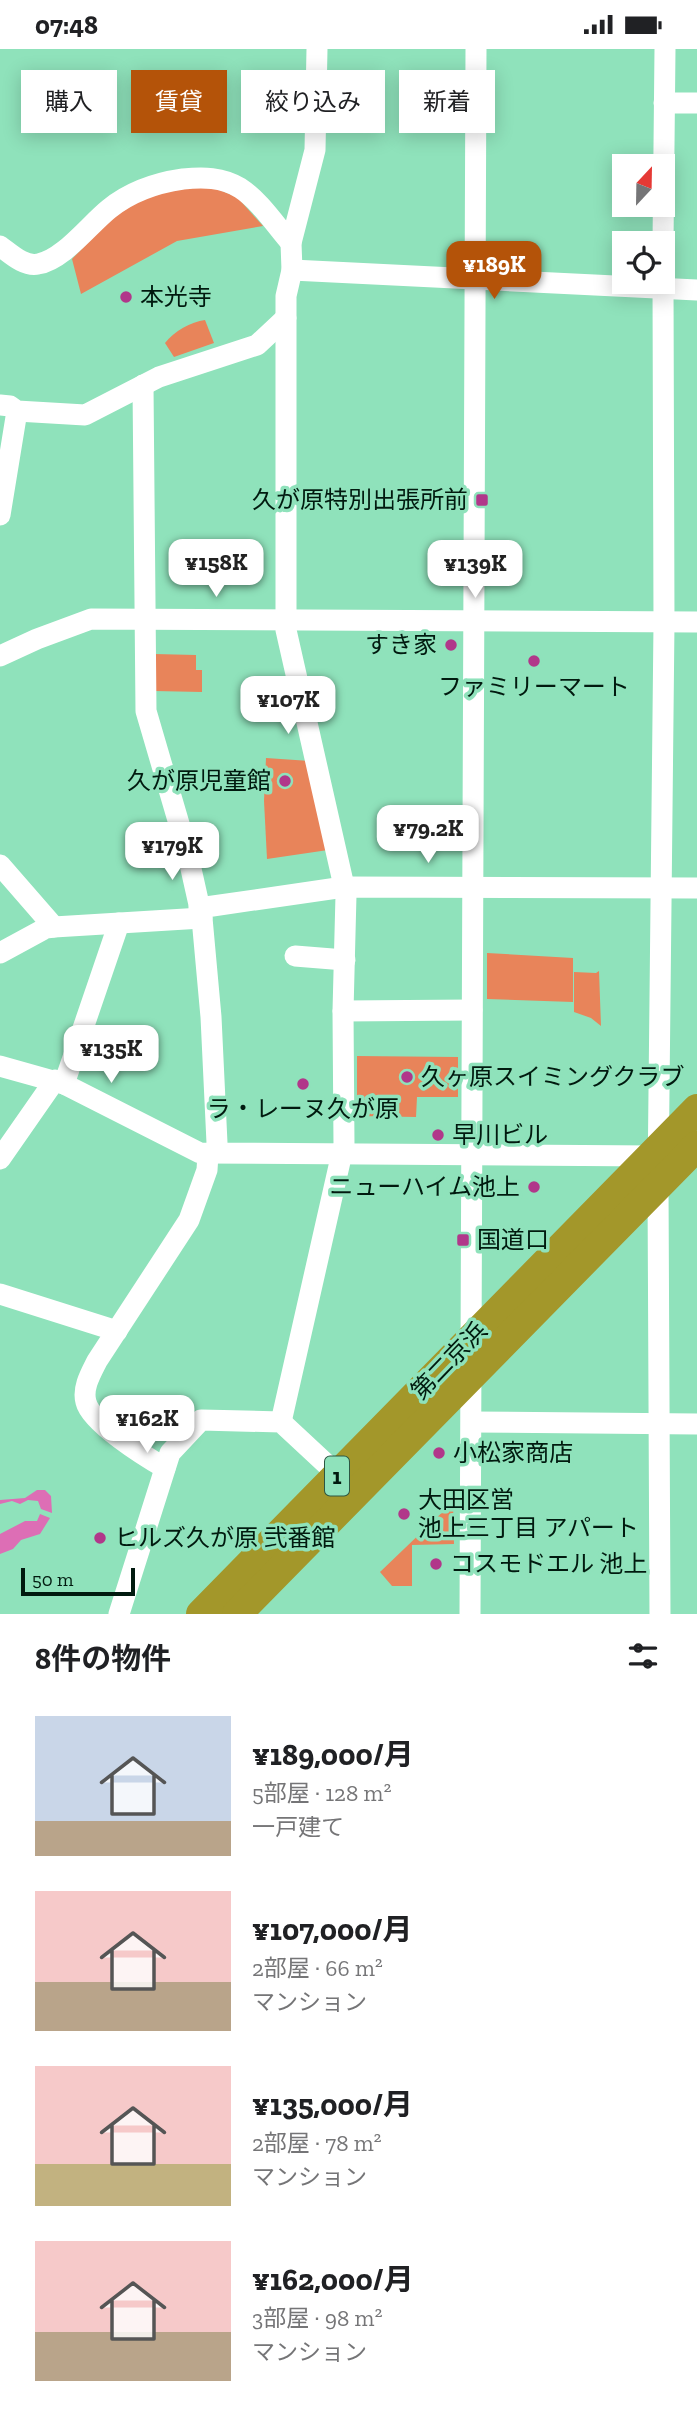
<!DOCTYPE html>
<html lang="ja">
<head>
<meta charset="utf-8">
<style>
	body { margin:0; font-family:"Zilla Slab","Noto Sans JP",serif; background:#f6f6f6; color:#202124; height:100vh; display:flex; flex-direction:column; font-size:26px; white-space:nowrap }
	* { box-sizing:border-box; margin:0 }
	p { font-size:23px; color:#757577 }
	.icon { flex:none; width:38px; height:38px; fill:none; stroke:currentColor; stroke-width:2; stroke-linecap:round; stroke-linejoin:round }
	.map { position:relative; height:1565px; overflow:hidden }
	.details { display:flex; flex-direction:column; background:#fff; flex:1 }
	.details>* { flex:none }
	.guide { position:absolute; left:21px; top:21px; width:656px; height:63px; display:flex; gap:14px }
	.needle { width:46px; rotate:22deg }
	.fabs { position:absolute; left:612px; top:105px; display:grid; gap:14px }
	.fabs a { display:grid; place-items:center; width:63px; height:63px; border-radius:0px; background:#fff; box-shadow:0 4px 18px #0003; font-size:35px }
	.scale { position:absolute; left:21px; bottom:18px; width:114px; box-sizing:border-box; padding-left:7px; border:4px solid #011a0f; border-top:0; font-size:19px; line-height:24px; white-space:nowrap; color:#011a0f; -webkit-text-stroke:5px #8fe2bb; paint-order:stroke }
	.price { position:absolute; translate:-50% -60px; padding:0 16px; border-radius:14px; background:#fff; color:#222; font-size:23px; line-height:46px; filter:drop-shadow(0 2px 4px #0008) }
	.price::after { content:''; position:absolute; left:50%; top:42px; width:21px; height:16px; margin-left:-10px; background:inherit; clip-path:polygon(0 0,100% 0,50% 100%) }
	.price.current { background:#b45309; color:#fff }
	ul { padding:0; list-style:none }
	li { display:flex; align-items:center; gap:21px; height:175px; padding:0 35px }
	li span { display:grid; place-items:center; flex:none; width:196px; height:140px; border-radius:0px; color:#555 }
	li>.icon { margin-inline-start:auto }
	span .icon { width:84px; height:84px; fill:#fffc; stroke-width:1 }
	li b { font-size:30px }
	h2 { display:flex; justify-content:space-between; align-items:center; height:84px; padding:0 35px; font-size:30px }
	.chip { padding:0 24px; border-radius:0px; background:#fff; box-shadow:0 4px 18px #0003; font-size:24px; line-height:63px }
	.chip.current { background:#b45309; color:#fff }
	.status { display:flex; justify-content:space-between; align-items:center; height:49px; padding:0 35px; background:#fff; direction:ltr }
	.status svg { height:19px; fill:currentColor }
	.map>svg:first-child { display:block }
	.green { fill:#e8845a }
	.water { fill:#dd6eb5 }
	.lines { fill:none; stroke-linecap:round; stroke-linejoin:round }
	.minor { stroke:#fff; stroke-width:21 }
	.highway { stroke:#a3972a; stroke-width:30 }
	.poi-dot { fill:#b1378a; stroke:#8fe2bb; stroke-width:2.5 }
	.labels { text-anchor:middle; stroke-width:7; stroke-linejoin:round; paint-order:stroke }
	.shield { fill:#8fe2bb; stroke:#2c5643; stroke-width:2 }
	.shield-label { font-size:23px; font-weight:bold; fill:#011a0f }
	.poi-label { font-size:24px; fill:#011a0f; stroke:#8fe2bb; text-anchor:start }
	.street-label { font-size:24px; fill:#011a0f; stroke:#8fe2bb }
</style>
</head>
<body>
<div class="status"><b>07:48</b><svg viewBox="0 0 49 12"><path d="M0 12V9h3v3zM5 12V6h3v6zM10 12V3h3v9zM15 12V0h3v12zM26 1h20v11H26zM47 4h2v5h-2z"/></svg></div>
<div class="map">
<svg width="697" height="1565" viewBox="0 0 697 1565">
	<rect width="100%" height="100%" fill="#8fe2bb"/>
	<g class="green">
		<path d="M207,136L237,148L263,177L177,192L81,245L72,210L118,163L155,142Z"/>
		<path d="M205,271L214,294L174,308L165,294C174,282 191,273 205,271Z"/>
		<path d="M154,605L196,606V621H202V643L154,642Z"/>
		<path d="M266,709L310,712L328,801L267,810L264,752Z"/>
		<path d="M487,904L573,909V953L487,950Z"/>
		<path d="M599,922L601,977L591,969L574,963V923L596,924Z"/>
		<path d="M357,1007L458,1008V1048H417L416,1068L357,1067Z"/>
		<path d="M453,1453L454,1495L412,1496V1537H392L380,1523Z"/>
	</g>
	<g class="water">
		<path d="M37,1441H45L51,1447L52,1464L41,1460L38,1452L28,1451L20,1455L12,1452L0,1455V1451L25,1449Z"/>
		<path d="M40,1465L50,1469L40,1485L21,1491L13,1500L0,1505V1485L25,1472H37Z"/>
	</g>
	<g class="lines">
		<g class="minor">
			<path d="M664,54H697"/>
			<path d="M663,194L665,0"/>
			<path d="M0,197C10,204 24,218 38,215C63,211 89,176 109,160C131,142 155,134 183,130C203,128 222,128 240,139C260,152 276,177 291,194"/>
			<path d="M292,221L697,241"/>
			<path d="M143,336L146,662L187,802L202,869L211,968L217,1094L215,1104"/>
			<path d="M0,356L10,357L17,362L85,366L159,328L257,296L286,269"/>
			<path d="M0,466L17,362"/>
			<path d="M0,607L37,590L91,570L697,573"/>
			<path d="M0,816L54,878"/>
			<path d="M199,859L344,838L697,839"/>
			<path d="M0,904L46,879L54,878L202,869"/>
			<path d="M295,907L345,911"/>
			<path d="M343,962L472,961"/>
			<path d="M0,1017L64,1035L200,1104L656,1107"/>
			<path d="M64,1035L119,874"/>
			<path d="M0,1110L55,1031"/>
			<path d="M0,1245L117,1282"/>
			<path d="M281,1373L344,1095L343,962L346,846L286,581V247L292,221L291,194L315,101L317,0"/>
			<path d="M472,1373L697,1375"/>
			<path d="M165,1419C146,1408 91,1374 86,1353C82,1339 91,1324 97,1312L189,1171L207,1121L208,1105"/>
			<path d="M119,1565L170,1404L201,1371L281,1373L338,1426"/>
			<path d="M470,1565L476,0"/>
			<path d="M660,1565L658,1136L664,574L663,233"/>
		</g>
		<g class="highway">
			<path d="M201,1565L697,1060"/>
			<path d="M237,1565L697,1097"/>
		</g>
	</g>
	<g class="poi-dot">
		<circle cx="126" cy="248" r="7"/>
		<rect x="475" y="444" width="14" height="14" rx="3.5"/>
		<circle cx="451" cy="596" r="7"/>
		<circle cx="534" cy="612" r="7"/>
		<circle cx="285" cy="732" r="7"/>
		<circle cx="407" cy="1028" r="7"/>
		<circle cx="303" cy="1035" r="7"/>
		<circle cx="438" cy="1086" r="7"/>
		<circle cx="534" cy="1138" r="7"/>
		<rect x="456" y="1184" width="14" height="14" rx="3.5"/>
		<circle cx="439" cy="1404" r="7"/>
		<circle cx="404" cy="1465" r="7"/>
		<circle cx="100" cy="1489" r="7"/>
		<circle cx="436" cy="1515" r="7"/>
	</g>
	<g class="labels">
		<rect class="shield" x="325" y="1407.5" width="24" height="39" rx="5"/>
		<g class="shield-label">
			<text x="337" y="1435">1</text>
		</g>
		<g class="poi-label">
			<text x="140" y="256">本光寺</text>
			<text x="468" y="459" text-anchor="end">久が原特別出張所前</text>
			<text x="437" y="604" text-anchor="end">すき家</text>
			<text x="534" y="646" text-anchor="middle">ファミリーマート</text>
			<text x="271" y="740" text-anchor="end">久が原児童館</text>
			<text x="421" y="1036">久ヶ原スイミングクラブ</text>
			<text x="303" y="1068" text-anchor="middle">ラ・レーヌ久が原</text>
			<text x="452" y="1094">早川ビル</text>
			<text x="520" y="1146" text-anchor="end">ニューハイム池上</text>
			<text x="477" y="1199">国道口</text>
			<text x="453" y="1412">小松家商店</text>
			<text x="418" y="1459">大田区営<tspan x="418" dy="28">池上三丁目 アパート</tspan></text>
			<text x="114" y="1497">ヒルズ久が原 弐番館</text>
			<text x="450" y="1523">コスモドエル 池上</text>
		</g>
		<g class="street-label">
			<text transform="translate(449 1312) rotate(-46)" y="8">第二京浜</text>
		</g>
	</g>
</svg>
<div class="fabs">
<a><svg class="needle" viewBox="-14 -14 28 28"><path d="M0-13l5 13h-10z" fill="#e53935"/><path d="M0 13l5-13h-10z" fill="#757577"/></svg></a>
<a><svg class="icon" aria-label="locate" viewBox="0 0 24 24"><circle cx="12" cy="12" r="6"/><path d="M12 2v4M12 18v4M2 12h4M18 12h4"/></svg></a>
</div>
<div class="scale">50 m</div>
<b class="price current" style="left:494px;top:252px">¥189K</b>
<b class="price" style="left:216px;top:550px">¥158K</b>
<b class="price" style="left:475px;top:551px">¥139K</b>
<b class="price" style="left:288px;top:687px">¥107K</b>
<b class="price" style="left:428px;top:816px">¥79.2K</b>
<b class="price" style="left:172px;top:833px">¥179K</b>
<b class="price" style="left:111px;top:1036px">¥135K</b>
<b class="price" style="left:147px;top:1406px">¥162K</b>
<div class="guide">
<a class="chip">購入</a>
<a class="chip current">賃貸</a>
<a class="chip">絞り込み</a>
<a class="chip">新着</a>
</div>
</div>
<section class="details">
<h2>8件の物件<svg class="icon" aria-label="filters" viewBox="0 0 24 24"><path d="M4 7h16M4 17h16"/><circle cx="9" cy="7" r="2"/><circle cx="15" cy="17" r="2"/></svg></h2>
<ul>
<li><span style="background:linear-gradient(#c9d6e8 75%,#b9a48a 0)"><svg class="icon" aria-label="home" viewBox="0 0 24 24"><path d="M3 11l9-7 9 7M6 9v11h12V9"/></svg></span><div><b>¥189,000/月</b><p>5部屋 · 128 m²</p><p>一戸建て</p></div></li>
<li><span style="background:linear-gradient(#f6c9c9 65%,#b9a48a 0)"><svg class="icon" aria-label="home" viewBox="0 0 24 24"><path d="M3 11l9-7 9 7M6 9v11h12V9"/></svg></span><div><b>¥107,000/月</b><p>2部屋 · 66 m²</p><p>マンション</p></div></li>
<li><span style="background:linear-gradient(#f6c9c9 70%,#c2b280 0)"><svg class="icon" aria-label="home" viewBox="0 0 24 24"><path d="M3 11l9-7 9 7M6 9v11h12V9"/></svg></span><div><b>¥135,000/月</b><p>2部屋 · 78 m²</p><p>マンション</p></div></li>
<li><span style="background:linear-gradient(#f6c9c9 65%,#b9a48a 0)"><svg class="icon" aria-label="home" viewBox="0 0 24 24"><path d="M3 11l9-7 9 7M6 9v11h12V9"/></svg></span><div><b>¥162,000/月</b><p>3部屋 · 98 m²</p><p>マンション</p></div></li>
</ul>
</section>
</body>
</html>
